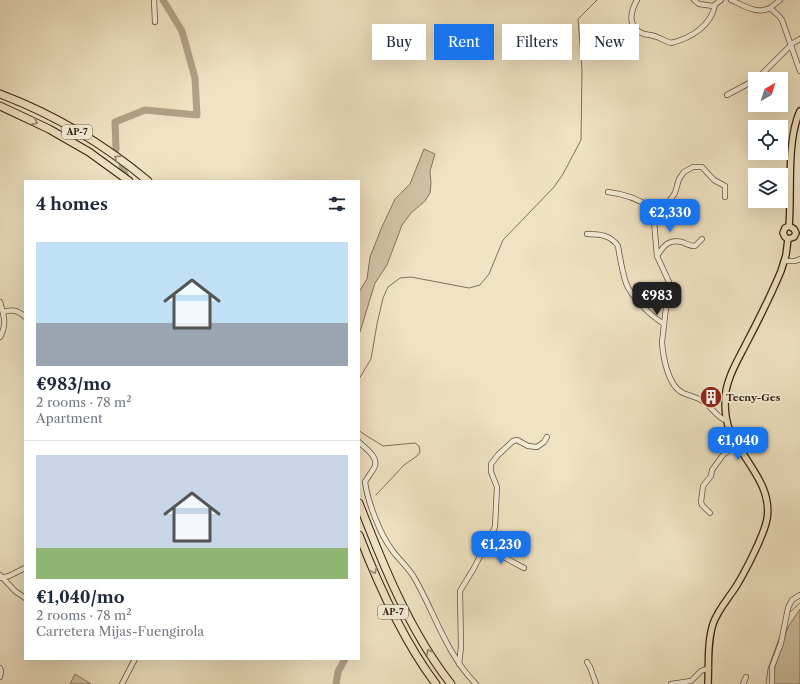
<!DOCTYPE html>
<html lang="en">
<head>
<meta charset="utf-8">
<style>
	body { margin:0; font-family:"Libre Caslon Text",serif; background:#f6f6f7; color:#1f2937; height:100vh; display:flex; flex-direction:column; font-size:15px; white-space:nowrap }
	* { box-sizing:border-box; margin:0 }
	p { font-size:13px; color:#747a83 }
	.icon { flex:none; width:22px; height:22px; fill:none; stroke:currentColor; stroke-width:2; stroke-linecap:round; stroke-linejoin:round }
	.map { position:relative; flex:1; overflow:hidden }
	.sheet { position:absolute; left:24px; top:180px; width:336px; height:480px; display:flex; flex-direction:column; background:#fff; border-radius:0px; box-shadow:0 4px 16px #0002 }
	.sheet>* { flex:none }
	.banner { position:absolute; left:372px; top:24px; width:368px; height:36px; display:flex; gap:8px }
	.needle { width:26px; rotate:39deg }
	.controls { position:absolute; left:748px; top:72px; display:grid; gap:8px }
	.controls a { display:grid; place-items:center; width:40px; height:40px; border-radius:0px; background:#fff; box-shadow:0 4px 16px #0002; font-size:20px }
	.price { position:absolute; translate:-50% -34px; padding:0 9px; border-radius:8px; background:#1a73e8; color:#fff; font-size:13px; line-height:26px; filter:drop-shadow(0 1px 2px #0008) }
	.price::after { content:''; position:absolute; left:50%; top:24px; width:12px; height:9px; margin-left:-6px; background:inherit; clip-path:polygon(0 0,100% 0,50% 100%) }
	.price.on { background:#222; color:#fff }
	ul { padding:0; list-style:none }
	li { display:grid; align-content:center; gap:8px; height:212px; padding:0 12px }
	li+li { border-top:1px solid #e0e1e3 }
	li span { display:grid; place-items:center; height:124px; border-radius:0px; color:#555 }
	li>.icon { margin-inline-start:auto }
	span .icon { width:72px; height:72px; fill:#fffc; stroke-width:1 }
	li b { font-size:17px }
	h2 { display:flex; justify-content:space-between; align-items:center; height:48px; padding:0 12px; font-size:17px }
	.tag { padding:0 14px; border-radius:0px; background:#fff; box-shadow:0 4px 16px #0002; font-size:14px; line-height:36px }
	.tag.on { background:#1a73e8; color:#fff }
	.map>svg:first-child { display:block }
	.green { fill:#d1c2a5; stroke:#86725c }
	.lines { fill:none; stroke-linecap:round; stroke-linejoin:round }
	.stream { stroke:#826e58; stroke-width:1 }
	.river { stroke:#b2a187; stroke-width:7 }
	.minor-casing { stroke:#68523e; stroke-width:6 }
	.major-casing { stroke:#3a2112; stroke-width:8 }
	.highway-casing { stroke:#3a2112; stroke-width:9 }
	.minor { stroke:#f5edd8; stroke-width:4.5 }
	.major { stroke:#f0e3c3; stroke-width:5.5 }
	.highway { stroke:#f0e3c3; stroke-width:7 }
	.oneway { stroke:#95826a }
	.labels { text-anchor:middle; stroke-width:4; stroke-linejoin:round; paint-order:stroke }
	.shield { fill:#f5edd8; stroke:#725e4d; stroke-width:1 }
	.shield-label { font-size:9px; font-weight:bold; fill:#3a2112 }
	.poi-label { font-size:10px; font-weight:bold; fill:#3a2112; stroke:#f5edd8; text-anchor:start }
</style>
</head>
<body>
<div class="map">
<svg width="800" height="684" viewBox="0 0 800 684">
	<rect width="100%" height="100%" fill="#f0e3c3"/>
	<filter id="stains"><feTurbulence type="fractalNoise" baseFrequency=".005" numOctaves="4"/><feColorMatrix values="0 0 0 0 .2 0 0 0 0 .09 0 0 0 0 .02 0 0 0 .5 -.17"/></filter>
	<radialGradient id="worn" r=".72"><stop offset=".6" stop-color="#630" stop-opacity="0"/><stop offset="1" stop-color="#630" stop-opacity=".3"/></radialGradient>
	<g class="green">
		<path d="M424,149L435,154L430,171L431,183L430,193L425,201L411,213L402,225L387,265L375,283L359,335V292L367,279L370,257L381,229L395,199L410,184Z"/>
		<path d="M800,609V684H774V675L775,666L788,627Z"/>
		<path d="M75,674L91,684H70Z"/>
	</g>
	<g class="lines">
		<g class="stream">
			<path d="M359,379L371,359L377,324L383,298L388,287L400,278L411,277L469,288L480,285L489,274L503,240L554,187L563,174L581,140L582,70L578,19L597,0"/>
			<path d="M359,430L362,433L383,446L415,443L419,446L420,452L417,456L404,465L376,495"/>
			<path d="M789,613L800,603"/>
			<path d="M766,684L768,669L780,636"/>
		</g>
		<g class="river">
			<path d="M116,149L115,122L145,110L197,115L195,78L182,31L163,0"/>
			<path d="M122,166L125,174"/>
			<path d="M336,684L338,672L345,659"/>
		</g>
		<g class="minor-casing">
			<g id="minor">
				<path d="M154,0L155,22"/>
				<path d="M637,0C630,12 627,28 644,34C648,35 653,35 657,37C662,39 665,41 671,43C691,38 711,26 715,5"/>
				<path d="M694,0L699,4L713,6L721,0"/>
				<path d="M731,0C743,5 757,15 770,8"/>
				<path d="M780,0L770,8L779,16L782,20L800,71"/>
				<path d="M757,79L793,43L800,39"/>
				<path d="M727,95L755,80"/>
				<path d="M608,192C626,194 639,199 653,209L657,256L669,282L662,342C663,357 668,386 683,393C690,396 697,397 703,401C712,407 716,417 727,421"/>
				<path d="M653,209L662,208L668,203L675,193L679,179L684,172L693,167H702L714,180L725,186V197"/>
				<path d="M587,234C599,234 611,235 618,246C620,258 622,271 626,283C631,297 651,316 664,324"/>
				<path d="M657,256C664,245 669,239 682,242C687,244 690,246 695,246L702,239"/>
				<path d="M785,261H795L800,259"/>
				<path d="M0,302C4,315 7,325 0,337"/>
				<path d="M3,312C12,309 18,310 25,317"/>
				<path d="M359,442C366,449 380,458 374,468C371,473 368,477 365,482C368,503 380,534 392,550C399,560 409,568 415,579C435,614 447,655 476,684"/>
				<path d="M710,513L702,505L701,502L703,486L711,476L712,470L723,455L737,444"/>
				<path d="M485,547L524,568"/>
				<path d="M0,575L15,591L25,598"/>
				<path d="M0,578L9,576L25,568"/>
				<path d="M587,662L590,667L596,684"/>
				<path d="M459,664L461,647L460,591L474,568L495,527L497,487L491,472V464L498,455L513,441L517,440L528,446L537,447L544,442L547,437"/>
				<path d="M0,668L1,671L0,677"/>
				<path d="M122,684L135,659"/>
				<path d="M671,684L691,681L701,671L709,668"/>
				<path d="M743,684L746,677"/>
				<path d="M772,684V667L781,643L788,608L792,600L800,595"/>
			</g>
		</g>
		<g class="major-casing">
			<g id="major">
				<path d="M789,226C792,191 786,142 800,111"/>
				<path d="M788,239L794,237L796,233L794,229L789,226"/>
				<path d="M788,239L785,237L783,233L785,228L789,226"/>
				<path d="M708,684C709,664 707,643 713,624C718,609 729,598 737,585C746,570 764,535 767,519C773,485 742,459 730,431C726,422 725,411 725,401C725,380 738,360 747,342C759,319 771,295 781,271L786,255L788,239"/>
			</g>
		</g>
		<g class="highway-casing">
			<g id="highway">
				<path d="M0,94C53,114 105,145 148,181"/>
				<path d="M0,106L49,129L89,152L129,181"/>
				<path d="M359,503C383,565 410,632 451,684"/>
				<path d="M359,535C378,584 404,642 436,684"/>
			</g>
		</g>
		<use href="#minor" class="minor"/>
		<use href="#major" class="major"/>
		<use href="#highway" class="highway"/>
	</g>
	<defs><path id="oneway-chevron" d="M-2-3.5L2.5 0L-2 3.5" fill="none" stroke-width="1.6" stroke-linecap="round" stroke-linejoin="round"/></defs>
	<g class="oneway">
		<use href="#oneway-chevron" transform="translate(35 122) rotate(26)"/>
		<use href="#oneway-chevron" transform="translate(117 158) rotate(-145)"/>
		<use href="#oneway-chevron" transform="translate(374 571) rotate(66)"/>
		<use href="#oneway-chevron" transform="translate(429 652) rotate(-121)"/>
	</g>
	<defs>
		<g id="building-disc" transform="scale(1.15)"><circle r="9.5" fill="#8f2418" stroke="#f5edd8"/><path d="M-4-6H4V6H1V3H-1V6H-4ZM-2.5-4.3h1.7v1.8h-1.7ZM.8-4.3h1.7v1.8H.8ZM-2.5-1h1.7V.8h-1.7ZM.8-1h1.7V.8H.8Z" fill="#fff"/></g>
	</defs>
	<g fill-rule="evenodd">
		<use href="#building-disc" x="711" y="397"/>
	</g>
	<g class="labels">
		<g class="shield">
			<rect x="62" y="125" width="30" height="14" rx="3"/>
			<rect x="378" y="605" width="30" height="14" rx="3"/>
		</g>
		<g class="shield-label">
			<text x="77" y="135">AP-7</text>
			<text x="393" y="615">AP-7</text>
		</g>
		<g class="poi-label">
			<text x="726" y="401">Tecny-Ges</text>
		</g>
	</g>
	<rect width="100%" height="100%" filter="url(#stains)"/>
	<rect width="100%" height="100%" fill="url(#worn)"/>
</svg>
<div class="controls">
<a><svg class="needle" viewBox="-14 -14 28 28"><path d="M0-13l5 13h-10z" fill="#e53935"/><path d="M0 13l5-13h-10z" fill="#747a83"/></svg></a>
<a><svg class="icon" aria-label="locate" viewBox="0 0 24 24"><circle cx="12" cy="12" r="6"/><path d="M12 2v4M12 18v4M2 12h4M18 12h4"/></svg></a>
<a><svg class="icon" aria-label="layers" viewBox="0 0 24 24"><path d="M12 4l9 5-9 5-9-5zM3 14l9 5 9-5"/></svg></a>
</div>
<b class="price" style="left:670px;top:233px">€2,330</b>
<b class="price on" style="left:657px;top:316px">€983</b>
<b class="price" style="left:738px;top:461px">€1,040</b>
<b class="price" style="left:501px;top:565px">€1,230</b>
<div class="banner">
<a class="tag">Buy</a>
<a class="tag on">Rent</a>
<a class="tag">Filters</a>
<a class="tag">New</a>
</div>
<section class="sheet">
<h2>4 homes<svg class="icon" aria-label="filters" viewBox="0 0 24 24"><path d="M4 7h16M4 17h16"/><circle cx="9" cy="7" r="2"/><circle cx="15" cy="17" r="2"/></svg></h2>
<ul>
<li><span style="background:linear-gradient(#bfe0f5 65%,#9aa5b1 0)"><svg class="icon" aria-label="home" viewBox="0 0 24 24"><path d="M3 11l9-7 9 7M6 9v11h12V9"/></svg></span><div><b>€983/mo</b><p>2 rooms · 78 m²</p><p>Apartment</p></div></li>
<li><span style="background:linear-gradient(#c9d6e8 75%,#8fb573 0)"><svg class="icon" aria-label="home" viewBox="0 0 24 24"><path d="M3 11l9-7 9 7M6 9v11h12V9"/></svg></span><div><b>€1,040/mo</b><p>2 rooms · 78 m²</p><p>Carretera Mijas-Fuengirola</p></div></li>
</ul>
</section>
</div>
</body>
</html>
